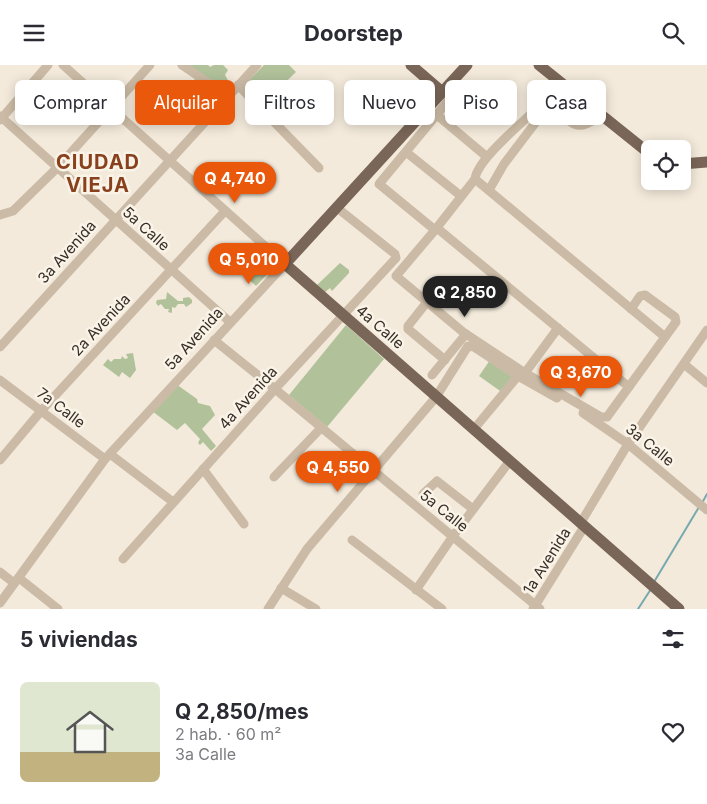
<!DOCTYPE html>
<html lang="es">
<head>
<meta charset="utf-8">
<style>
	body { margin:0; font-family:Inter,sans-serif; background:#f2f2f3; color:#2b2b33; height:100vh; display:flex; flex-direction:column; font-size:19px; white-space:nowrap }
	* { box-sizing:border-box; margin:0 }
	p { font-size:16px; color:#7c7c81 }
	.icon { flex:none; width:28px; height:28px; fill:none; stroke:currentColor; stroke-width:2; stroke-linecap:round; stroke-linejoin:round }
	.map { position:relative; height:544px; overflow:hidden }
	.side { display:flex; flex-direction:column; background:#fff; flex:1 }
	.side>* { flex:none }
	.hud { position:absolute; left:15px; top:15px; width:678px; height:45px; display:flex; gap:10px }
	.fabs { position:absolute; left:641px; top:75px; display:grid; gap:10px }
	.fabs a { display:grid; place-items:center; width:50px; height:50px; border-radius:8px; background:#fff; box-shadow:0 2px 12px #0003; font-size:25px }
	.price { position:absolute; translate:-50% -42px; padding:0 11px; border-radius:18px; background:#ea580c; color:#fff; font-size:16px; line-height:32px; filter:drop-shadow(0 1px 2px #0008) }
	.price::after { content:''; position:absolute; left:50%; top:30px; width:15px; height:11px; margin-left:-8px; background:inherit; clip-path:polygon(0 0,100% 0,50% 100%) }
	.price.current { background:#222; color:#fff }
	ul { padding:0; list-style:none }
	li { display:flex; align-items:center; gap:15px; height:125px; padding:0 20px }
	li+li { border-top:1px solid #e1e1e2 }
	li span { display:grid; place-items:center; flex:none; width:140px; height:100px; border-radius:8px; color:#555 }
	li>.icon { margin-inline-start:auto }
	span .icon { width:60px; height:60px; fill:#fffc; stroke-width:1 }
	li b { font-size:21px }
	h2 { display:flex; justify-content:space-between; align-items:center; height:60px; padding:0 20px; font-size:21px }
	.tag { padding:0 18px; border-radius:8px; background:#fff; box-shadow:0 2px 12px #0003; font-size:18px; line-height:45px }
	.tag.current { background:#ea580c; color:#fff }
	header { display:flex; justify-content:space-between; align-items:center; height:65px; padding:0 20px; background:#fff; font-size:22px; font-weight:700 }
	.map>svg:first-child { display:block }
	.green { fill:#b1c29a }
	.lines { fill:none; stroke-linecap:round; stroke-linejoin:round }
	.stream { stroke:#78a9b1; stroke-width:2 }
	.minor { stroke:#cbbba6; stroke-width:9 }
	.major { stroke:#7a6658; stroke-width:11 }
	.labels { text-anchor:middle; stroke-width:5; stroke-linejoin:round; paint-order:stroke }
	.street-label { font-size:15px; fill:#372e27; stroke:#faf3e7 }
	.district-label { font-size:20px; font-weight:bold; letter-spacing:1px; fill:#89411d; stroke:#faf3e7 }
</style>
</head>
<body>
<header><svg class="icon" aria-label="menu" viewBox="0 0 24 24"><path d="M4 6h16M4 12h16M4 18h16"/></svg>Doorstep<svg class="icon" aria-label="search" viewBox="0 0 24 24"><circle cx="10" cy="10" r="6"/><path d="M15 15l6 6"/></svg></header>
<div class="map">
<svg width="707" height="544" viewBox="0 0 707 544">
	<rect width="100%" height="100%" fill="#f3eadb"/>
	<g class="green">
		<path d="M177,0H208L210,2L214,0H223L228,5L225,10L229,17L206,45L185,26L195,14Z"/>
		<path d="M264,0H289L296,7L263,39L244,20Z"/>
		<path d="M252,179L275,201L256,221L232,198Z"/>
		<path d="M340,198L349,205V208L332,226L330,223L324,228L317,220Z"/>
		<path d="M167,227L178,236H183V233L189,232L192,235V238L186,242L184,239H178L175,243L172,242V248L168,247L169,244H165L161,239L158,241L156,238L157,235L166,234Z"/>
		<path d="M346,260L384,294L327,362L289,330Z"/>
		<path d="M133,288L136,305L130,313L122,307L119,312L103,300L108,294L111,297L114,294H121L122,291L125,294L128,293L126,289Z"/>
		<path d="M490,295L514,312L503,328L479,311Z"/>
		<path d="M176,319L197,334L198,338L210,341L215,350L202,364L216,381L211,386L203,377L200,380L198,378L200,374L185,358L177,365L152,346Z"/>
	</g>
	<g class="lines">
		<g class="stream">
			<path d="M702,438L707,429"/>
			<path d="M654,517L699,442"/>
			<path d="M638,544L651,524"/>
		</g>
		<g class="minor">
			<path d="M182,0L228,31"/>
			<path d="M238,20L319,103"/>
			<path d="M437,50L487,92"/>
			<path d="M0,51L230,257"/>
			<path d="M596,54C581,49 558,9 545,24C540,30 540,38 534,46C520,60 477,95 475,114L435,165L396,211L463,267L525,308L601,352H607L676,257L675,252L645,230L640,231L631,244"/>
			<path d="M0,55L48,0"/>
			<path d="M406,87L461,131"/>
			<path d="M475,114L665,272"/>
			<path d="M489,125L504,99L545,45L550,43C572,53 572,71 598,52"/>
			<path d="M0,150L13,146L57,103L150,0"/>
			<path d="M437,163L629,322"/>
			<path d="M435,165L379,119L453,30"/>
			<path d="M427,237L408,261V264L445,295"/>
			<path d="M214,275L275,324L540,544"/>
			<path d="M0,282L257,0"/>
			<path d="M684,299L707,318"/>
			<path d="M525,308L558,263"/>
			<path d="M432,310L466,269"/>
			<path d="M0,315L105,394"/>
			<path d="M583,348L628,379L707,445"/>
			<path d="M474,364L518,311"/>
			<path d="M110,389L173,437"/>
			<path d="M0,395L41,346L225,146"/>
			<path d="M203,404L244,459"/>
			<path d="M274,412L321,363"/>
			<path d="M423,429L437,416L473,444"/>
			<path d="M580,459L628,379L707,265"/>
			<path d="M352,475L442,544"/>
			<path d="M123,494L275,324L396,193L395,189L336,142"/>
			<path d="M0,507L14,518"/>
			<path d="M19,513L58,544"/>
			<path d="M281,523L316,544"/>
			<path d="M416,525L453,471L509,397"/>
			<path d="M0,538L105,394L285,199L63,0"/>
			<path d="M268,544L307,484L436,332L468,281L474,282L518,311L557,333"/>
			<path d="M533,544L584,462"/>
		</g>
		<g class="major">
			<path d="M411,0L441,26"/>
			<path d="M467,0L285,199L679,544"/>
			<path d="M539,0L650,89"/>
			<path d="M682,99L707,97"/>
		</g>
	</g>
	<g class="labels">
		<g class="street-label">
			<text transform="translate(146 164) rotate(42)" y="5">5a Calle</text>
			<text transform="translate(67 187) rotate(-48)" y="5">3a Avenida</text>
			<text transform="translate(101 260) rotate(-47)" y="5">2a Avenida</text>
			<text transform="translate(380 262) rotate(41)" y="5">4a Calle</text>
			<text transform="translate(194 274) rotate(-48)" y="5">5a Avenida</text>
			<text transform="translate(248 333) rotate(-48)" y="5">4a Avenida</text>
			<text transform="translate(61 343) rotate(37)" y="5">7a Calle</text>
			<text transform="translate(650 380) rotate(39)" y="5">3a Calle</text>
			<text transform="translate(444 446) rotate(39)" y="5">5a Calle</text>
			<text transform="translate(547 496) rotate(-58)" y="5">1a Avenida</text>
		</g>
		<g class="district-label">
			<text x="98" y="104">CIUDAD<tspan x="98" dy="23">VIEJA</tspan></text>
		</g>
	</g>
</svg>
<div class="fabs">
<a><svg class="icon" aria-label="locate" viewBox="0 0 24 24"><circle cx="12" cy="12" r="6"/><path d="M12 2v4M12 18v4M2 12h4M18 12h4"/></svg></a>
</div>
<b class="price" style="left:235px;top:139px">Q 4,740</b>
<b class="price" style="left:249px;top:220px">Q 5,010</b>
<b class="price current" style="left:465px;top:253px">Q 2,850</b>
<b class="price" style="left:581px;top:333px">Q 3,670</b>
<b class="price" style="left:338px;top:428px">Q 4,550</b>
<div class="hud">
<a class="tag">Comprar</a>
<a class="tag current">Alquilar</a>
<a class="tag">Filtros</a>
<a class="tag">Nuevo</a>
<a class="tag">Piso</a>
<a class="tag">Casa</a>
</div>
</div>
<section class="side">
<h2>5 viviendas<svg class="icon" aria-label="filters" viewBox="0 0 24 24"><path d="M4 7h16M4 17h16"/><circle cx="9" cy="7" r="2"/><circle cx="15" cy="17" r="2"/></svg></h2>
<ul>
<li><span style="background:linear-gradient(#dfe7d0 70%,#c2b280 0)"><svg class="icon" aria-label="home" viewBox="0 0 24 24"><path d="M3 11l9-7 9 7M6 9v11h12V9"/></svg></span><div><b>Q 2,850/mes</b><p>2 hab. · 60 m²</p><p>3a Calle</p></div><svg class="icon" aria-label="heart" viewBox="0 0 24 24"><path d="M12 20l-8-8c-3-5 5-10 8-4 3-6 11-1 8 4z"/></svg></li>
</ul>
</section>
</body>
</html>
